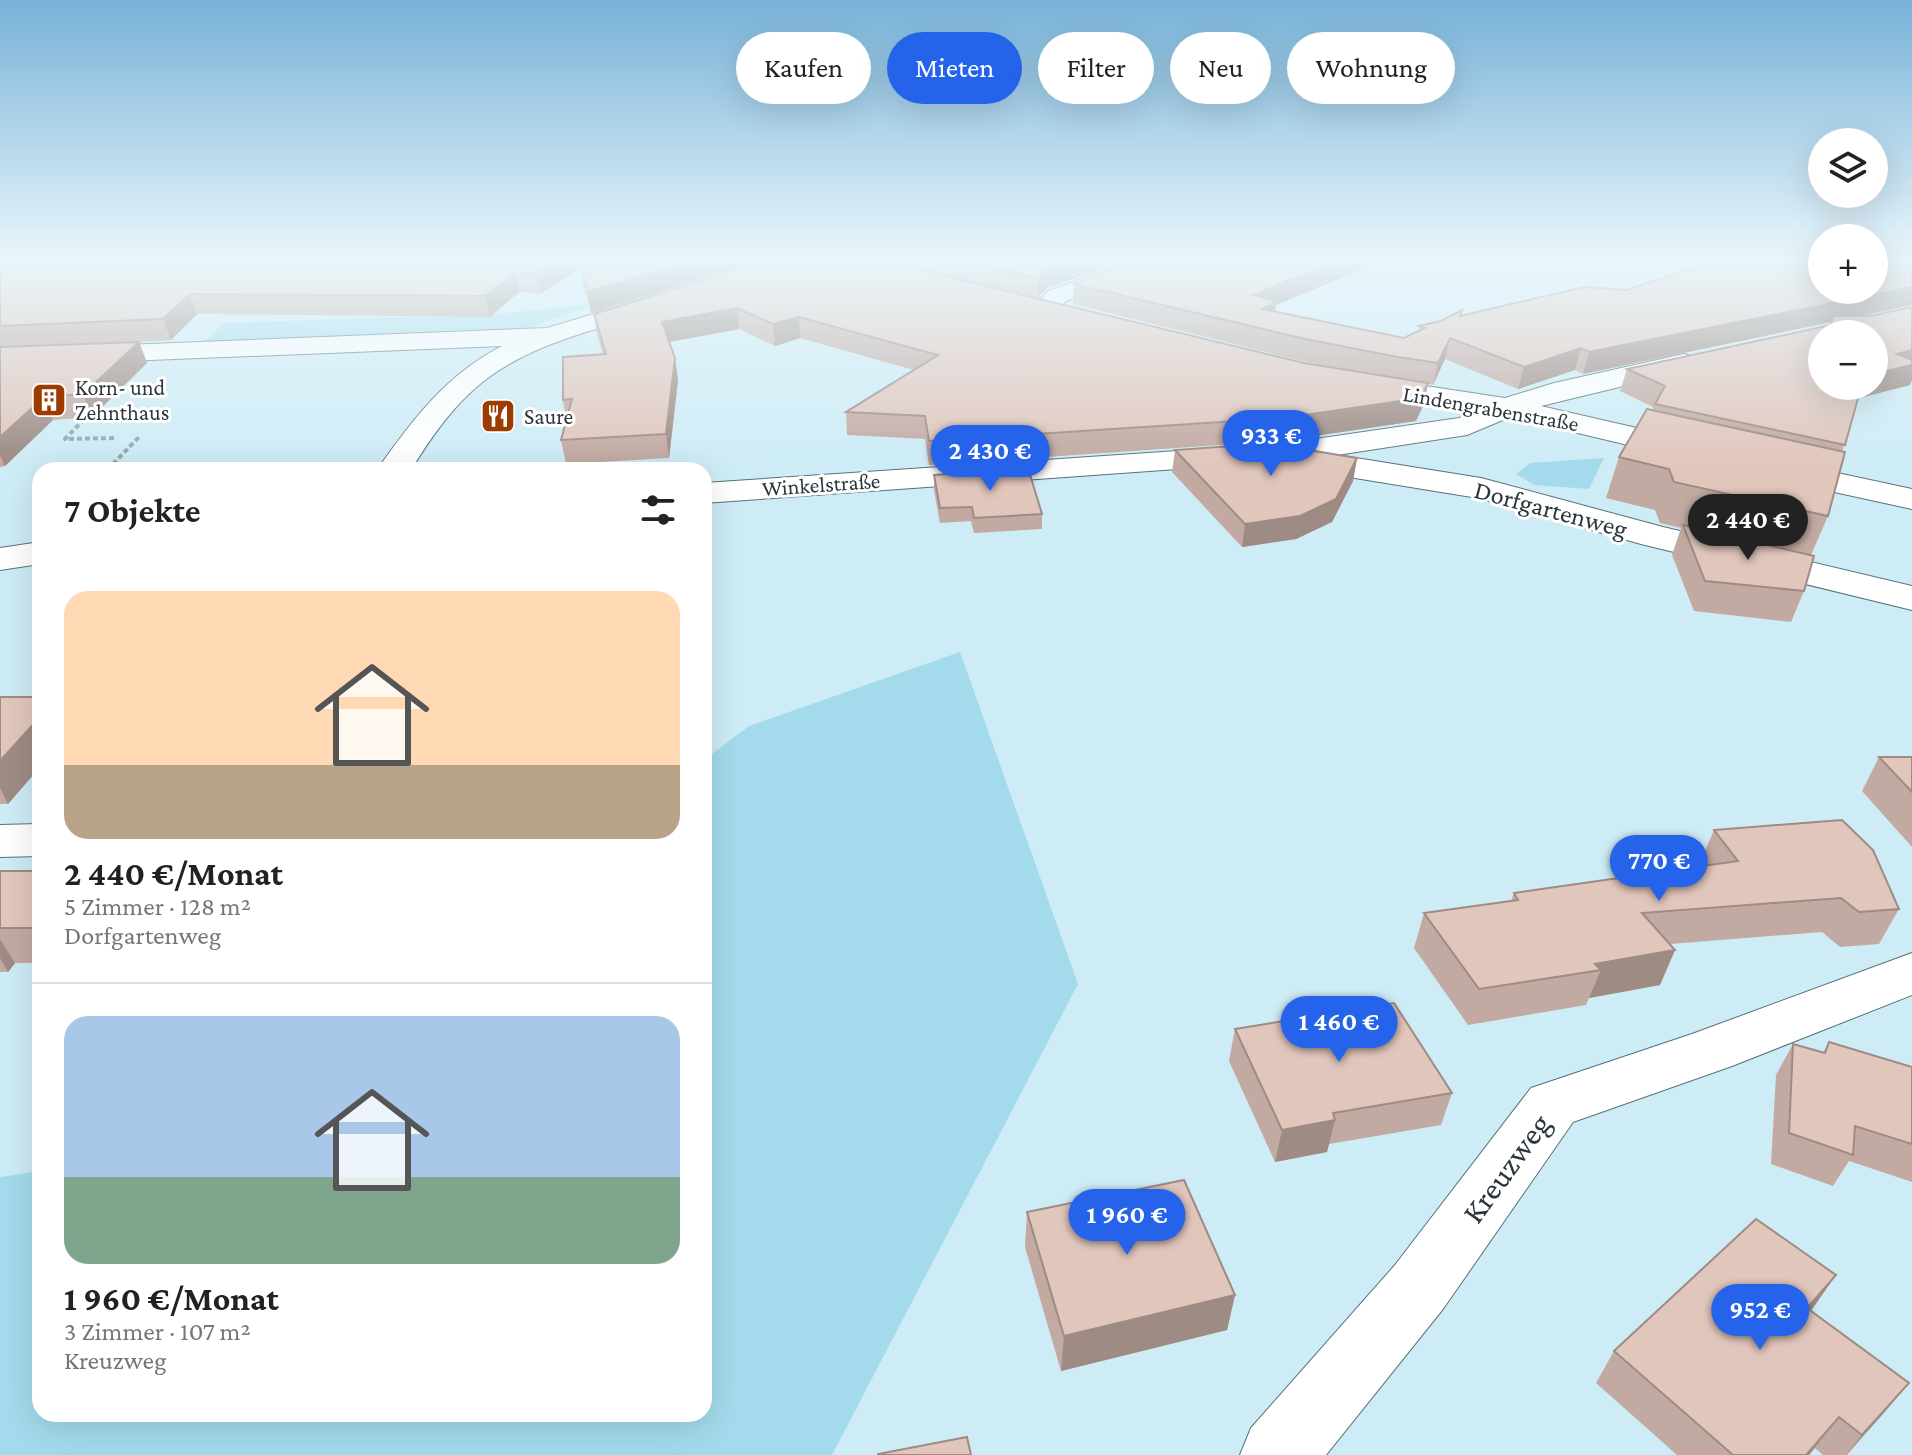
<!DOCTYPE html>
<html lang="de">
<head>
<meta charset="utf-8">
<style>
	body { margin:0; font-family:"Crimson Pro",serif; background:#f6f6f6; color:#222; height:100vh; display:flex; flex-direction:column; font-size:30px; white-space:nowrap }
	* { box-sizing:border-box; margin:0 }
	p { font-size:26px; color:#767676 }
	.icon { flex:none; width:44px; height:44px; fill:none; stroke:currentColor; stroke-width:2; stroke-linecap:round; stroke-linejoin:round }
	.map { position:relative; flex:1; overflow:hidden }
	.panel { position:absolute; left:32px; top:462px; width:680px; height:960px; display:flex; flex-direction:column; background:#fff; border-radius:24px; box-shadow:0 8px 32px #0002 }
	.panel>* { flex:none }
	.banner { position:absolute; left:736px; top:32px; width:760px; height:72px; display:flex; gap:16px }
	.buttons { position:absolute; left:1808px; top:128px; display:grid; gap:16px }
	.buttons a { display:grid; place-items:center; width:80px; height:80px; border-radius:50%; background:#fff; box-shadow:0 8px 32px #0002; font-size:40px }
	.price { position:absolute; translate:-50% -68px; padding:0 18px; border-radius:28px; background:#2563eb; color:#fff; font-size:26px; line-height:52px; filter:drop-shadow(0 2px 4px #0008) }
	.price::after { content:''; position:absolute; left:50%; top:48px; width:24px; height:18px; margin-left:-12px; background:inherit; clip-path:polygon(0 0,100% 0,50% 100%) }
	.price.current { background:#222; color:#fff }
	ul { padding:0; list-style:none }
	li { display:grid; align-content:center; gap:16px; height:424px; padding:0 32px }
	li+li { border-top:2px solid #e0e0e0 }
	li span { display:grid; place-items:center; height:248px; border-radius:24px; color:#555 }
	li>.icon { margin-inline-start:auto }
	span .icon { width:144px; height:144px; fill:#fffc; stroke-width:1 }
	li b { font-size:34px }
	h2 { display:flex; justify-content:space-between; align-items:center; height:96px; padding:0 32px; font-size:34px }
	.chip { padding:0 28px; border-radius:36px; background:#fff; box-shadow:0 8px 32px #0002; font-size:28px; line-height:72px }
	.chip.current { background:#2563eb; color:#fff }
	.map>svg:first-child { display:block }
	.green { fill:#a3dbec }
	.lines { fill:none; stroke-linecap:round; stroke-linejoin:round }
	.minor-casing { stroke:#57727a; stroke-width:2 }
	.path { stroke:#91a8af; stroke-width:4; stroke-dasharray:5 3; stroke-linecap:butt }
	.minor { fill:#fff; fill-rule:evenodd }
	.wall { fill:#c2aaa2 }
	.shaded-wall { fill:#9e8b84 }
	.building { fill:#e1c6bc; stroke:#9e8b84; stroke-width:2 }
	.labels { text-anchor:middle; stroke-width:6; stroke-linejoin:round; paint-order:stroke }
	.far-poi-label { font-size:22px; fill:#2b373a; stroke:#fff; text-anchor:start }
	.far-street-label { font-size:22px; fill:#2b373a; stroke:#fff }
	.street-label { font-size:26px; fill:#2b373a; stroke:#fff }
	.near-street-label { font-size:32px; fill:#2b373a; stroke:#fff }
</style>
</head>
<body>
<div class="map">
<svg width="1912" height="1455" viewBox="0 0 1912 1455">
	<rect width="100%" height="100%" fill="#ceecf6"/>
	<g class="green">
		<path d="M600,303L513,333L201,345L224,323L498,314Z"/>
		<path d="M1604,458L1589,489L1534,485L1516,474L1530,463Z"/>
		<path d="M960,652L1078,984L832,1455H0V1177L40,1171V1414H704V760L749,726Z"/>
	</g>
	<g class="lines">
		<g class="minor-casing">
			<g id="minor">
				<path d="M1137,259H1172L1168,264L1066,301L1063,305L1069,314L1065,320H1047L1036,304L1048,291Z"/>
				<path d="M653,296L662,299L666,304L662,309C597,330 522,344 471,392C447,414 428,442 411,470H377C413,419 446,375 502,346L0,366V350L547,328Z"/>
				<path d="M1684,354L1694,357L1698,363L1694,369L1541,406L1702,443L1707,450L1702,457L1691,460L1510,417L1467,435L1337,455L1481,478L1663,527L1912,586V610L1641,544L1478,498L1318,472L1306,469L1303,460L704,503V483L1281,444L1459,418L1473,411L1366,395L1356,392L1351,386L1356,380L1366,377L1505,398L1554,383Z"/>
				<path d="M1777,460L1912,489V509L1765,477L1760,470L1765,463Z"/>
				<path d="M40,542V564L0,570V548Z"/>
				<path d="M40,824V856L0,857V825Z"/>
				<path d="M1912,953V995L1732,1066L1573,1122L1443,1309L1326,1455H1240L1251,1428L1395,1265L1531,1088L1692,1034Z"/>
			</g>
		</g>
		<g class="path">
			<path d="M90,413L65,439L116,438"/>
			<path d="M113,464L139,437"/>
		</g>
		<use href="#minor" class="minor"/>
	</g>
	<g class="wall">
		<path d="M0,259H766L591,313L579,269L541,293L519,292L490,317L197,314L171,340L139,342L147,363L92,417L53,420L5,466L0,467Z"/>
		<path d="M771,259L1304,363L1343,369L1302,361L1073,304L1074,284L1140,259H1373L1372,265L1276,305L1275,312L1404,338L1418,331L1419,326L1441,321L1462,310L1461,316L1627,290L1912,259V305L1860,316L1910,385L1858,398L1842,452L1828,516L1811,555L1804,591L1791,622L1694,611L1672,555L1681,528L1660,523L1655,510L1606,498L1619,457L1652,411L1653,407L1620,391L1627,369L1830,325L1831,322L1583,374L1575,370L1518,389L1445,359L1433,385L1428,384L1423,406L1416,421L1281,441L929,465L925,439L847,435L846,412L914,370L800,338L775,346L739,329L669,342L675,358L678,380L669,458L566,464L561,440L566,421L563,400L603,355L597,334L594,314Z"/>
		<path d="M880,259H1128L1047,288L1037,298Z"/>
		<path d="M1175,450H1309L1357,458L1353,481L1332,522L1296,539L1242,547L1172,472Z"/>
		<path d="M934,475L1042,514V529L974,533L971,521L940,523L934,490Z"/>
		<path d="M0,697H40V767L8,804H0Z"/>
		<path d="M1879,757H1912V847L1862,791Z"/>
		<path d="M1714,830L1899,909L1879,944L1840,947L1822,932L1670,944L1675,950L1660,985L1589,998L1586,1005L1468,1025L1414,948L1424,913L1511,901L1514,893L1701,867L1699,864Z"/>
		<path d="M40,864V963H15L8,972H0V871H35Z"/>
		<path d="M1235,1029L1452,1093L1441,1125L1329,1144L1327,1152L1275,1162L1229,1061Z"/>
		<path d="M1829,1042L1912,1067V1182L1849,1161L1833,1186L1771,1164L1776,1075L1793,1044L1823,1053Z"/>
		<path d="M1027,1212L1235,1295L1227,1330L1061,1371L1025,1247Z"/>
		<path d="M1836,1275L1810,1311L1909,1383L1847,1455H1823L1815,1448L1809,1455H1677L1596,1383L1614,1351Z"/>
	</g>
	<g class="shaded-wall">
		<path d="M560,259H578L579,269L541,293L537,273Z"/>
		<path d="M700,259H766L591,313L588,292Z"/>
		<path d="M1075,259H1128L1047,288L1037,298L1038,278L1048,268Z"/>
		<path d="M1342,259H1373L1372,265L1276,305L1274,322L1253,295Z"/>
		<path d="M516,272L519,292L490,317L485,296Z"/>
		<path d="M1912,287V305L1832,322L1833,316L1831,322L1583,374L1589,352Z"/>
		<path d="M190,294L197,314L171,340L163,319Z"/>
		<path d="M737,308L739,329L664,343L662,322Z"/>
		<path d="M799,317L800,338L775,346L773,324Z"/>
		<path d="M1450,338L1445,359L1433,385L1438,363Z"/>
		<path d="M139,342L147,363L92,417L83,394Z"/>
		<path d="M1581,348L1575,370L1518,389L1524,367Z"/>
		<path d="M1912,350V380L1910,385L1821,408L1830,386H1874V374L1897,354Z"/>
		<path d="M675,358L678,380L669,458L666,434Z"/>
		<path d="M1428,383L1423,406L1416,421L1281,441L1284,418Z"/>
		<path d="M44,397L53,420L5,466L0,455V437Z"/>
		<path d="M1357,458L1353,481L1332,522L1296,539L1242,547L1245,524Z"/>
		<path d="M40,717V767L8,804L0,788V761Z"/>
		<path d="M0,939L15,963L8,972L0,958Z"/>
		<path d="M1675,950L1660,985L1589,998L1601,970L1595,964Z"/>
		<path d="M1335,1120L1327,1152L1275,1162L1282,1130Z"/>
		<path d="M1836,1275L1813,1308L1784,1340L1807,1308Z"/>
		<path d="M1235,1295L1227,1330L1061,1371L1064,1336Z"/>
		<path d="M1909,1383L1883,1414L1846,1455L1862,1435Z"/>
		<path d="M1839,1417L1809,1455H1806Z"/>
	</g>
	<g class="building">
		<path d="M0,259H560L537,273L516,272L485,296L190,294L163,319L0,326Z"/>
		<path d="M579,259H700L588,292Z"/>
		<path d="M771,259H875L1304,363L1428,383L1421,398L1284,418L929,441L925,416L846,412L938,355L799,317L773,324L737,308L662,322L675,358L666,434L561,440L572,399L563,400V357L606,354L594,314Z"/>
		<path d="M960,259H1075L1048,268L1038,278Z"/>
		<path d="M1140,259H1342L1253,295L1277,301L1262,309L1404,338L1425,328L1419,326L1441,321L1462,310L1460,316L1584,287L1627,290L1719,259H1822V290H1874V259H1912V287L1589,352L1581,348L1524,367L1450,338L1438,363L1398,357L1305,339L1074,284Z"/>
		<path d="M1912,307V350L1897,354L1912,360V365L1874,374V334H1822V386H1834L1860,391L1845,445L1655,404L1665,386L1627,369L1831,325L1833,316H1870Z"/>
		<path d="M139,342L83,394L44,397L0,437V347Z"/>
		<path d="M1647,409L1845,452L1828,516L1674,482L1669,469L1619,457Z"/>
		<path d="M1305,441L1309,450L1357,458L1336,499L1300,516L1245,524L1175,450Z"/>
		<path d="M1028,468L1042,514L974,518L972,507L940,508L934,475Z"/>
		<path d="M1683,525L1814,556L1804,591L1705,581Z"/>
		<path d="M0,697H40V717L0,761Z"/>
		<path d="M1879,757H1912V792Z"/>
		<path d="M1842,820L1873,850L1899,909L1859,912L1841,898L1642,913L1675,950L1595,964L1601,970L1479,989L1424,913L1518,900L1514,893L1738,861L1714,830Z"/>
		<path d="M40,864V928H0V871H35Z"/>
		<path d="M1394,1003L1452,1093L1333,1113L1335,1120L1282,1130L1235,1029Z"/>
		<path d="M1829,1042L1912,1067V1144L1855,1126L1853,1155L1789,1133L1793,1044L1825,1053Z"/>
		<path d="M1184,1180L1235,1295L1064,1336L1027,1212Z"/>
		<path d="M1756,1219L1836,1275L1807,1308L1909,1383L1862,1435L1839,1417L1806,1455H1733L1614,1351Z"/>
		<path d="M967,1437L971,1455H878V1454Z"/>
	</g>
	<linearGradient id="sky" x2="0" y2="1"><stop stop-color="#77b2d8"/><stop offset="0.56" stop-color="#e9f6fb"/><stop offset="1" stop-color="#e9f6fb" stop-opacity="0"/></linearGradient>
	<rect width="1912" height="463" fill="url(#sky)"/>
	<defs>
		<g id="building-square" transform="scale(1.8)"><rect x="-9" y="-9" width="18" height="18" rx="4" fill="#9d3b00" stroke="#fff"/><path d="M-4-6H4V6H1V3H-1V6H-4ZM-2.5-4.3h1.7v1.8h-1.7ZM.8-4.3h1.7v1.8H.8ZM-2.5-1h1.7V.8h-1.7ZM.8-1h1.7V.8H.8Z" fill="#fff"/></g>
		<g id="restaurant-square" transform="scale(1.8)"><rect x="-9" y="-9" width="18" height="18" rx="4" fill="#9d3b00" stroke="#fff"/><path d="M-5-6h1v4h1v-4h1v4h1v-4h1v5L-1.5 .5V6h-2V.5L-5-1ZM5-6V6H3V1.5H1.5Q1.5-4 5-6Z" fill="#fff"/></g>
	</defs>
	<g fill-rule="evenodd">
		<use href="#building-square" x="49" y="400"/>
		<use href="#restaurant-square" x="498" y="416"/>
	</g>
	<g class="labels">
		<g class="far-poi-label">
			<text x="75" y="395">Korn- und<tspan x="75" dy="25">Zehnthaus</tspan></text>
			<text x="524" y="424">Saure</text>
		</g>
		<g class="far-street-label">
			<text transform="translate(1491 408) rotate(10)" y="8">Lindengrabenstraße</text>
			<text transform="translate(821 484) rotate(-4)" y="8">Winkelstraße</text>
		</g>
		<g class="street-label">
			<text transform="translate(1551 509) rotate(15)" y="9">Dorfgartenweg</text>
		</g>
		<g class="near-street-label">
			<text transform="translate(1506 1168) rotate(-54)" y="11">Kreuzweg</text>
		</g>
	</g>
</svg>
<div class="buttons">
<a><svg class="icon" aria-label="layers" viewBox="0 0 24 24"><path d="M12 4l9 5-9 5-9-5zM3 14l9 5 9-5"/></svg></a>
<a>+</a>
<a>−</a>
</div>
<b class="price" style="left:1271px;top:478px">933 €</b>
<b class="price" style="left:990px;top:493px">2 430 €</b>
<b class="price current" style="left:1748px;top:562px">2 440 €</b>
<b class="price" style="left:1659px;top:903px">770 €</b>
<b class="price" style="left:1339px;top:1064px">1 460 €</b>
<b class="price" style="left:1127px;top:1257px">1 960 €</b>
<b class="price" style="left:1760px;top:1352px">952 €</b>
<div class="banner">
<a class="chip">Kaufen</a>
<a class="chip current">Mieten</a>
<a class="chip">Filter</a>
<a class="chip">Neu</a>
<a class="chip">Wohnung</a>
</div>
<section class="panel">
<h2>7 Objekte<svg class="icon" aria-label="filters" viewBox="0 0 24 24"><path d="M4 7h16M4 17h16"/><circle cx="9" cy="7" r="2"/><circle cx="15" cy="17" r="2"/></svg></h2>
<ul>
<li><span style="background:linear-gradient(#ffd9b3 70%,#b9a48a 0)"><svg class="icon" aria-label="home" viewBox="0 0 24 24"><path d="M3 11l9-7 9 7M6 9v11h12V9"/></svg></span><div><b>2 440 €/Monat</b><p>5 Zimmer · 128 m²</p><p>Dorfgartenweg</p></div></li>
<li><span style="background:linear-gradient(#a9c7e8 65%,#7fa58c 0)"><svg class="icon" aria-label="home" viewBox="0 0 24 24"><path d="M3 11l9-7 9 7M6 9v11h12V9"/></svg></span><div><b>1 960 €/Monat</b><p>3 Zimmer · 107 m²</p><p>Kreuzweg</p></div></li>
</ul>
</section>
</div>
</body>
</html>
